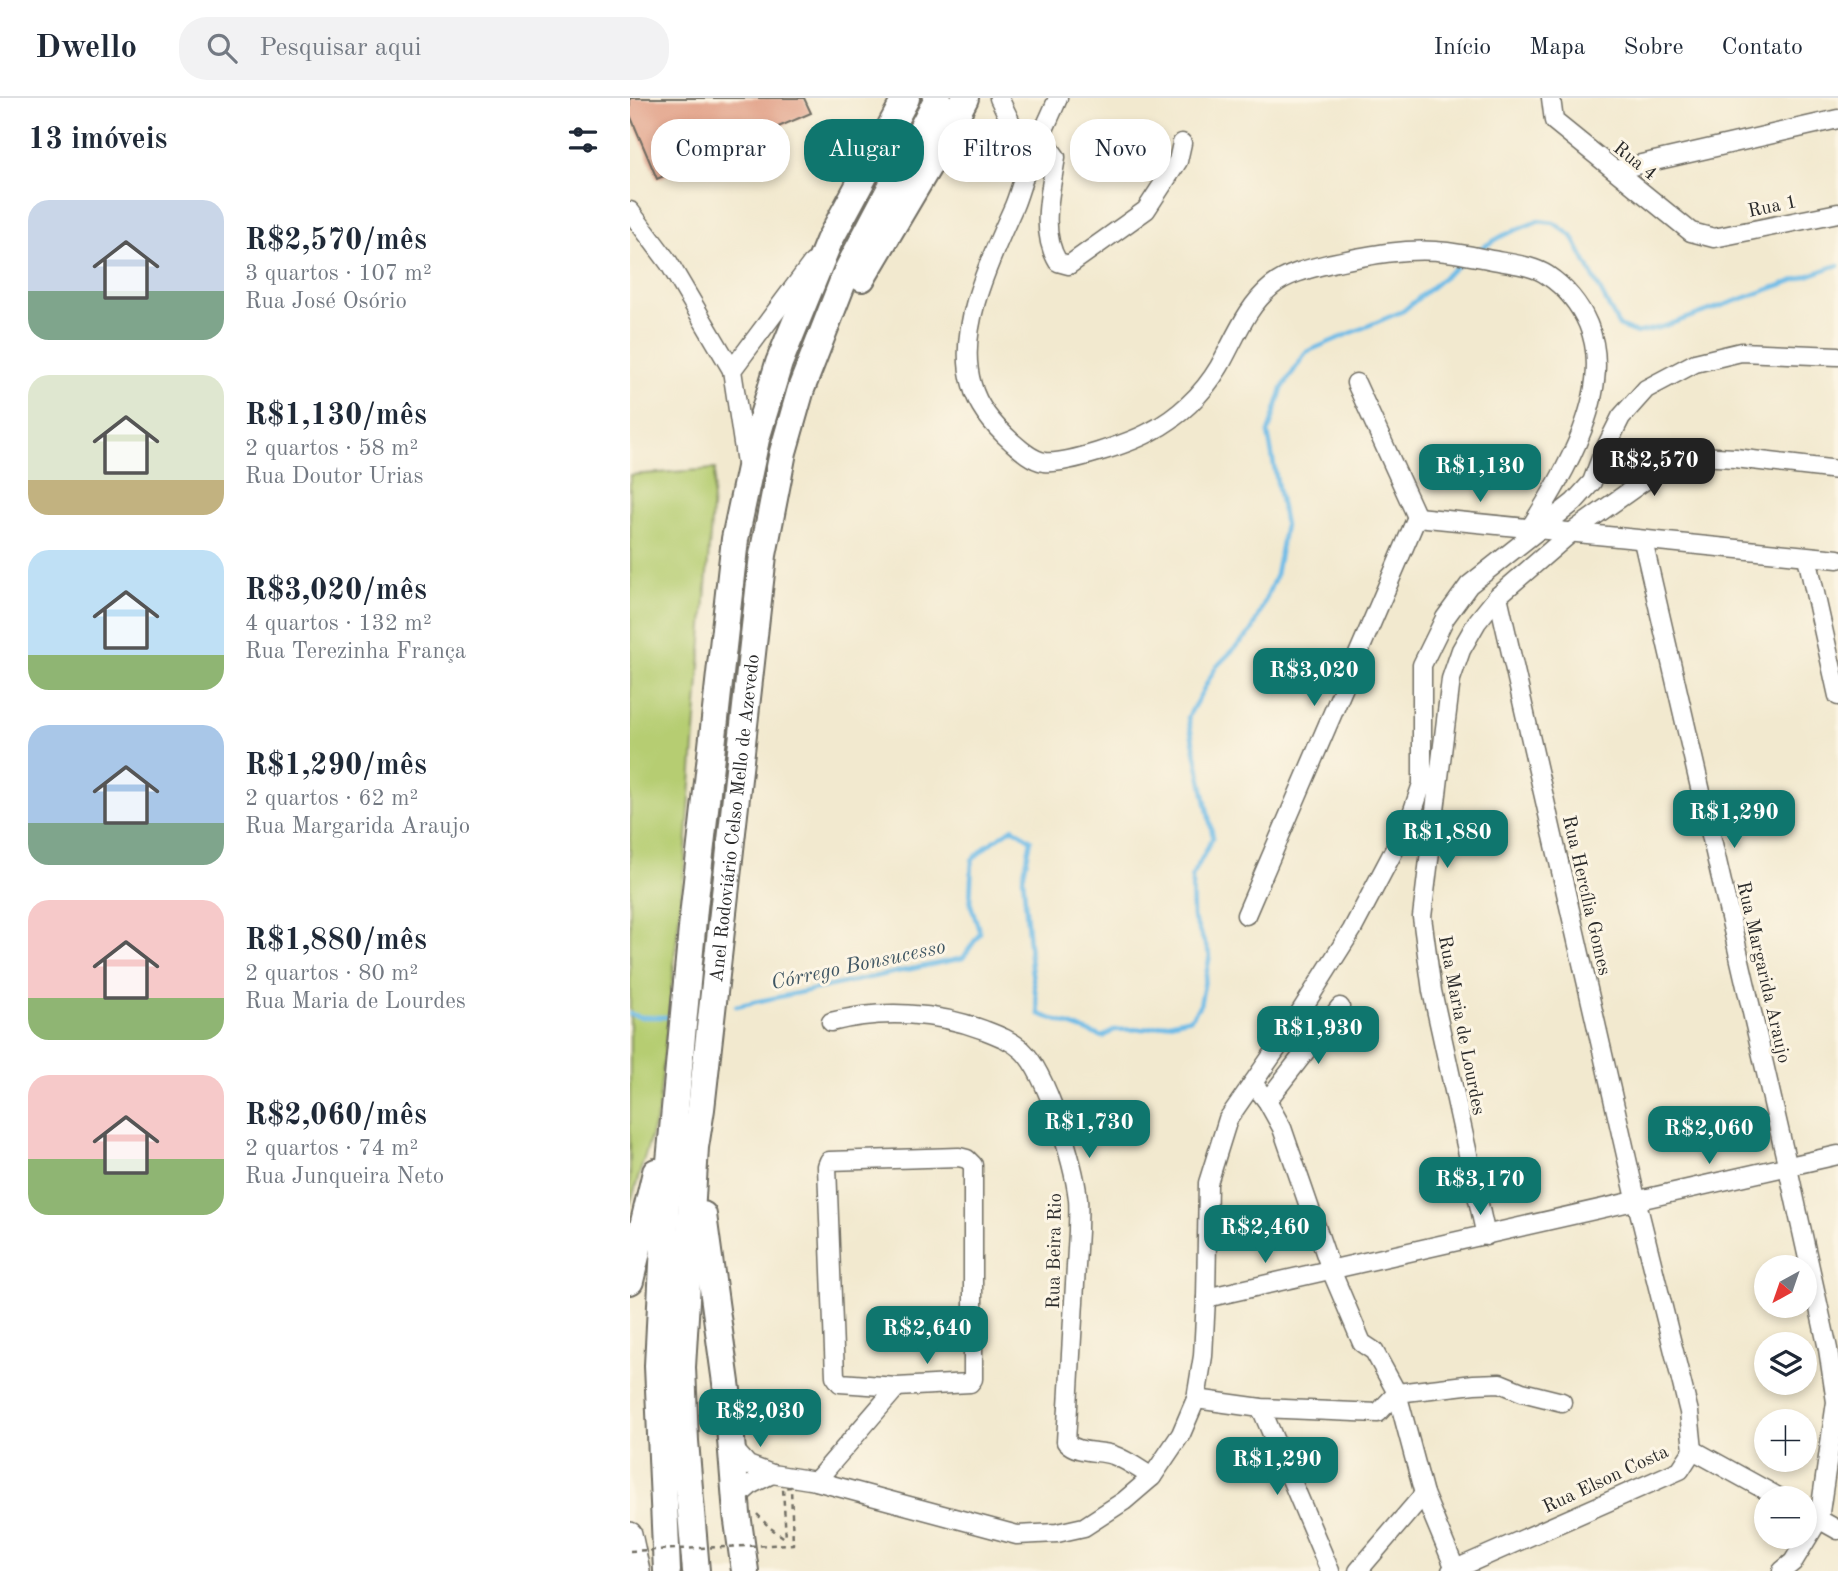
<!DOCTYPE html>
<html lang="pt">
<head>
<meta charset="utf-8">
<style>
	body { margin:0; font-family:"Old Standard TT",serif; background:#f2f2f3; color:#1f2937; height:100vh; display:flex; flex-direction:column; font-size:26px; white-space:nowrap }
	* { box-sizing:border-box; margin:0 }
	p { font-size:23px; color:#747a83 }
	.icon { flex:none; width:38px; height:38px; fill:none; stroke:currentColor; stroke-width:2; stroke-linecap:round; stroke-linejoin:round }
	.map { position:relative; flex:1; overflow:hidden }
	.sheet { display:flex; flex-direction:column; background:#fff; width:630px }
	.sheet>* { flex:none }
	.hud { position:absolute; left:21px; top:21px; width:665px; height:63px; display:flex; gap:14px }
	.needle { width:46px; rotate:220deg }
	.tools { position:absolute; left:1124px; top:1157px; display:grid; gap:14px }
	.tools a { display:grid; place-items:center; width:63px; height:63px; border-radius:50%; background:#fff; box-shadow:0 4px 10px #0003; font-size:35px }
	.price { position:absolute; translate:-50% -60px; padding:0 16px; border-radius:14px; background:#0f766e; color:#fff; font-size:23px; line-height:46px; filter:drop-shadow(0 2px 4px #0008) }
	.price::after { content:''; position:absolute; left:50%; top:42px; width:21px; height:16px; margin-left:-10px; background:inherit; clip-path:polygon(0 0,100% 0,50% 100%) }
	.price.current { background:#222; color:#fff }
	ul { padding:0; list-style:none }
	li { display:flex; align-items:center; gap:21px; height:175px; padding:0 28px }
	li span { display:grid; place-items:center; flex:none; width:196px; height:140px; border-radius:21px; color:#555 }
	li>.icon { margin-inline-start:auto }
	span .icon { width:84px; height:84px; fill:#fffc; stroke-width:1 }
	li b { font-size:30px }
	h2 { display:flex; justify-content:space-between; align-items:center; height:84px; padding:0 28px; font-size:30px }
	.chip { padding:0 24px; border-radius:28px; background:#fff; box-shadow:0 4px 10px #0003; font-size:24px; line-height:63px }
	.chip.current { background:#0f766e; color:#fff }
	header { display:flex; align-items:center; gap:42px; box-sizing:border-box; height:98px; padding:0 35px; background:#fff; border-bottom:2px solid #e0e1e3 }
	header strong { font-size:33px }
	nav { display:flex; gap:38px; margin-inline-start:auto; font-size:24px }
	.search { width:490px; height:63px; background:#f2f2f3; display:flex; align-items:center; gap:18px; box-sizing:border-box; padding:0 24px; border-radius:28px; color:#747a83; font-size:26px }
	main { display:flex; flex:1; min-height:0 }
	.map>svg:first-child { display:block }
	.green { fill:#b6cd72; stroke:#707c4e; stroke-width:2 }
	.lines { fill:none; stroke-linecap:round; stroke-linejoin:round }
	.stream { stroke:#6dbbe7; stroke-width:4.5 }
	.building { fill:#e09b82 }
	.minor-casing { stroke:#716e64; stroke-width:21 }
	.major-casing { stroke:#716e64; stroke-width:26 }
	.highway-casing { stroke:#716e64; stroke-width:30 }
	.path { stroke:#716e64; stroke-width:2.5; stroke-dasharray:5 5; stroke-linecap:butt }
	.minor { stroke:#fff; stroke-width:18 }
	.major { stroke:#fff; stroke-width:23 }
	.highway { stroke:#fff; stroke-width:26 }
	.path-bridge { stroke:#716e64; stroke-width:2.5; stroke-dasharray:5 5; stroke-linecap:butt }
	.labels { text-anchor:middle; stroke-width:6; stroke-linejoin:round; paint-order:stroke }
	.street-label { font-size:19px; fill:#2b2b2b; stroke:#fcf5e5 }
	.water-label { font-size:21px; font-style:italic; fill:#3f5663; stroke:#fcf5e5 }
</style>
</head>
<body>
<header>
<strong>Dwello</strong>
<div class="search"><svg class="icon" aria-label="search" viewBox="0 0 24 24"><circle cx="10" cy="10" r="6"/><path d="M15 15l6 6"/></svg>Pesquisar aqui</div>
<nav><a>Início</a><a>Mapa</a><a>Sobre</a><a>Contato</a></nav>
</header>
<main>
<section class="sheet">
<h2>13 imóveis<svg class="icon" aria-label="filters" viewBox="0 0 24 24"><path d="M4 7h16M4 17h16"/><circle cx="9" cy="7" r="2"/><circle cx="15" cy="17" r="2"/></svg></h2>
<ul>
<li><span style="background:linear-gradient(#c9d6e8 65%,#7fa58c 0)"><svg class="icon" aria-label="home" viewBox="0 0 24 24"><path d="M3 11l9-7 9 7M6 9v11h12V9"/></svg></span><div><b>R$2,570/mês</b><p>3 quartos · 107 m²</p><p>Rua José Osório</p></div></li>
<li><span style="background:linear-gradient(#dfe7d0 75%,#c2b280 0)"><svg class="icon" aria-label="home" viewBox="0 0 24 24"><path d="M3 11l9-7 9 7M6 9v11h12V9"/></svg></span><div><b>R$1,130/mês</b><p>2 quartos · 58 m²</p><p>Rua Doutor Urias</p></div></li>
<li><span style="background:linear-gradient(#bfe0f5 75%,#8fb573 0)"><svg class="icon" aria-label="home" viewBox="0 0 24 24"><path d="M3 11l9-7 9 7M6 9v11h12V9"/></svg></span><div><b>R$3,020/mês</b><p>4 quartos · 132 m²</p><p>Rua Terezinha França</p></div></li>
<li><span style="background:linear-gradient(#a9c7e8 70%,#7fa58c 0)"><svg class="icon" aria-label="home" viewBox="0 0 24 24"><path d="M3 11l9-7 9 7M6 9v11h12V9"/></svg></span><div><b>R$1,290/mês</b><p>2 quartos · 62 m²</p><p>Rua Margarida Araujo</p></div></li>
<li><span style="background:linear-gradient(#f6c9c9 70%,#8fb573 0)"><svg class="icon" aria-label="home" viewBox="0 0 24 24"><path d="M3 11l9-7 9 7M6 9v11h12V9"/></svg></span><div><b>R$1,880/mês</b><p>2 quartos · 80 m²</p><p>Rua Maria de Lourdes</p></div></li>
<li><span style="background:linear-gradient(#f6c9c9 60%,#8fb573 0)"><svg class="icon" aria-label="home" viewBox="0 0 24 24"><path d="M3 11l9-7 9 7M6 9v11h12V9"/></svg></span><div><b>R$2,060/mês</b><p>2 quartos · 74 m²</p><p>Rua Junqueira Neto</p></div></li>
</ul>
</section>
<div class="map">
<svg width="1208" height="1473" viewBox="0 0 1208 1473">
	<rect width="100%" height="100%" fill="#fcf5e5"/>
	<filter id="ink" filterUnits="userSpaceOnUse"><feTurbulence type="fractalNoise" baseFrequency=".0143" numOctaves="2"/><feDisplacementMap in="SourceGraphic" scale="14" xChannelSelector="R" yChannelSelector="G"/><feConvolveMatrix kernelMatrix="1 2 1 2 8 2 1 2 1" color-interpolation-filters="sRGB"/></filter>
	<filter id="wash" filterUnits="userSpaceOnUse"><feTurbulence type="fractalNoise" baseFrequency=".00686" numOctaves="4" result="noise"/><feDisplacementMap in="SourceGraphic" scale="28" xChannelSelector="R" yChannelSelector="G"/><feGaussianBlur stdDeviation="1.57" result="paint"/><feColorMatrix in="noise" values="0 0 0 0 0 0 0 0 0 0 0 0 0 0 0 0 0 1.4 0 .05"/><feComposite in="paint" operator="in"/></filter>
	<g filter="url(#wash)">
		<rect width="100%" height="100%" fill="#f2e9cf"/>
		<path class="green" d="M85,371L55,765L28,1015L0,1107V377Z"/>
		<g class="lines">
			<g class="stream">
				<path d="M846,153L874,137L908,123L924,125L942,138L989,228L1006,235L1032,229L1208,167"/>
				<path d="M106,908L333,860L350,835L340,804L342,762L358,747L383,730L401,742L393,779L401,869L409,916L473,939L484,932L514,931L561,920L570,907L580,857L563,819L562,779L583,739L558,619L586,569L622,533L646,477L655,427L638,335L652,291L676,254L773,213L833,163"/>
				<path d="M0,916L12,919H38"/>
			</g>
		</g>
		<g id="blocks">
			<path class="building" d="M0,0H174L181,15L27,81L0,17Z"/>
		</g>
	</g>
	<g filter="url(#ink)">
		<use href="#blocks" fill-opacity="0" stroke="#716e64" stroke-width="2"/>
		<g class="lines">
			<g class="minor-casing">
				<g id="minor">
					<path d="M369,0L389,41"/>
					<path d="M428,0C418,24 406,47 397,71C392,83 389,96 384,108C362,158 325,231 342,287C348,310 364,328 382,344C391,352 402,362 414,364C435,367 500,345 520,334C548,320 573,296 589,269C605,241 616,209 642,188C658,175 682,170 702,165C739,157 779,149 817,154C834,156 851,160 868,163C884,166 904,168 917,177C935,189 950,207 958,226C986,291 934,376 900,430"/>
					<path d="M921,0L924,23L1061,134L1084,140L1208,115"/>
					<path d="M310,48L363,46L389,41L418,48L426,59C421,92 409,133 428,164L439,167L516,112L548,63L552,45"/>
					<path d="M985,72L1208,21"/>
					<path d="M0,113L39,165L102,272"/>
					<path d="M726,285L787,419"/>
					<path d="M116,365L102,272L182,165"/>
					<path d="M787,419L1208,461"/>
					<path d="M1013,443L1158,1070L1198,1251L1206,1304L1189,1421L1163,1464L1152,1473"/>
					<path d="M1177,459L1208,598"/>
					<path d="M616,817L787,419"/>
					<path d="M201,924C251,911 306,914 354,932C367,937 381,942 392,952C417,975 444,1066 448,1101C449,1111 448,1122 448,1133L436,1344C448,1356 468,1352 483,1357C497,1362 509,1371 522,1379"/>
					<path d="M623,985L637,1003L652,1030L701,1172L732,1245L744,1253L767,1295L794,1396L826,1473"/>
					<path d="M637,1003L710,909"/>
					<path d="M329,1059L337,1061L343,1067V1281L340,1285L267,1289L210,1285L205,1278L197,1068L199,1063Z"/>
					<path d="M856,1138L802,893L792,819L821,581L831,552L847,524L868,498L942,434L1041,364L1068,358L1105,360L1208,372"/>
					<path d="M576,1200L1208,1057"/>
					<path d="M566,1301L631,1310L748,1315L767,1295L844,1286L870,1285L892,1294L932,1304"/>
					<path d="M631,1310L700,1473"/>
					<path d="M102,1349L118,1367L142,1376L186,1383L387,1437L427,1435L454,1429L494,1403L522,1379L551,1336L566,1301L573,1258L576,1200L578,1085L598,1021L650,946L722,832L779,724L792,686V567L815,520L839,487L944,404L962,384L973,355L991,319L1016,291L1065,265L1111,254L1208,258"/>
					<path d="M1063,1352L1150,1400"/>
					<path d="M186,1383L267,1289"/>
					<path d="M106,1400L122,1386L142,1376"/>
					<path d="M1174,1413L1208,1432"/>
					<path d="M728,1473L794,1396"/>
					<path d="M821,1473L1050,1372L1063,1352L1059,1314L1007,1105L868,498"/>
				</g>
			</g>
			<g class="major-casing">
				<path id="major" d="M0,1436L8,1473"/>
			</g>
			<g class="highway-casing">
				<g id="highway">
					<path d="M232,180L310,48L335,0"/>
					<path d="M73,1117L97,1292L107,1416L115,1473"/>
					<path d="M0,1183L26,1074"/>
					<path d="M37,1473L28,1268L36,1106L64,810L105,441L126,341L149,265L199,143L276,0"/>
					<path id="s1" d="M66,1473L55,1343L52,1269L65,1049L71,1011L133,457L153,354L171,291L217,173L308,0"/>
				</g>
			</g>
			<path class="path" d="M127,1416L139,1429L156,1441"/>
			<use href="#minor" class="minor"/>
			<use href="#major" class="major"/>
			<use href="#highway" class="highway"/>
			<path class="path-bridge" d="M0,1453L163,1446L161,1389L153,1390L156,1441"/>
		</g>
	</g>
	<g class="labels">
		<g class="street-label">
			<text transform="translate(1006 62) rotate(39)" y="7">Rua 4</text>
			<text transform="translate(1142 107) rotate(-12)" y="7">Rua 1</text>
			<text dy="7" stroke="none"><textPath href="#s1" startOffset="756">Anel Rodoviário Celso Mello de Azevedo</textPath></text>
			<text transform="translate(958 797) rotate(77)" y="7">Rua Hercília Gomes</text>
			<text transform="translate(1135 874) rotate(77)" y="7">Rua Margarida Araujo</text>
			<text transform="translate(833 927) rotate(79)" y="7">Rua Maria de Lourdes</text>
			<text transform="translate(423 1153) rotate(-89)" y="7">Rua Beira Rio</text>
			<text transform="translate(975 1380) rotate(-25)" y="7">Rua Elson Costa</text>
		</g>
		<g class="water-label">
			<text transform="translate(228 866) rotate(-12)" y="7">Córrego Bonsucesso</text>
		</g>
	</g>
</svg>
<div class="tools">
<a><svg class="needle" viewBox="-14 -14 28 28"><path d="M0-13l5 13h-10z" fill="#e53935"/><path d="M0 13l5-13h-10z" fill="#747a83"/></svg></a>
<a><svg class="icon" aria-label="layers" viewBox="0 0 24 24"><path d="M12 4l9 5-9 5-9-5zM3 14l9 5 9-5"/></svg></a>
<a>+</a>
<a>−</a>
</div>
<b class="price current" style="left:1024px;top:400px">R$2,570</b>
<b class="price" style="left:850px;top:406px">R$1,130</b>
<b class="price" style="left:684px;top:610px">R$3,020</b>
<b class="price" style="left:1104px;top:752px">R$1,290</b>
<b class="price" style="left:817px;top:772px">R$1,880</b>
<b class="price" style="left:688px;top:968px">R$1,930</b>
<b class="price" style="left:459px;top:1062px">R$1,730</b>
<b class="price" style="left:1079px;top:1068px">R$2,060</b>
<b class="price" style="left:850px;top:1119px">R$3,170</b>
<b class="price" style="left:635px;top:1167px">R$2,460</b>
<b class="price" style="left:297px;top:1268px">R$2,640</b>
<b class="price" style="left:130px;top:1351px">R$2,030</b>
<b class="price" style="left:647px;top:1399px">R$1,290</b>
<div class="hud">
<a class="chip">Comprar</a>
<a class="chip current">Alugar</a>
<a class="chip">Filtros</a>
<a class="chip">Novo</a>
</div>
</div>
</main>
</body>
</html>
